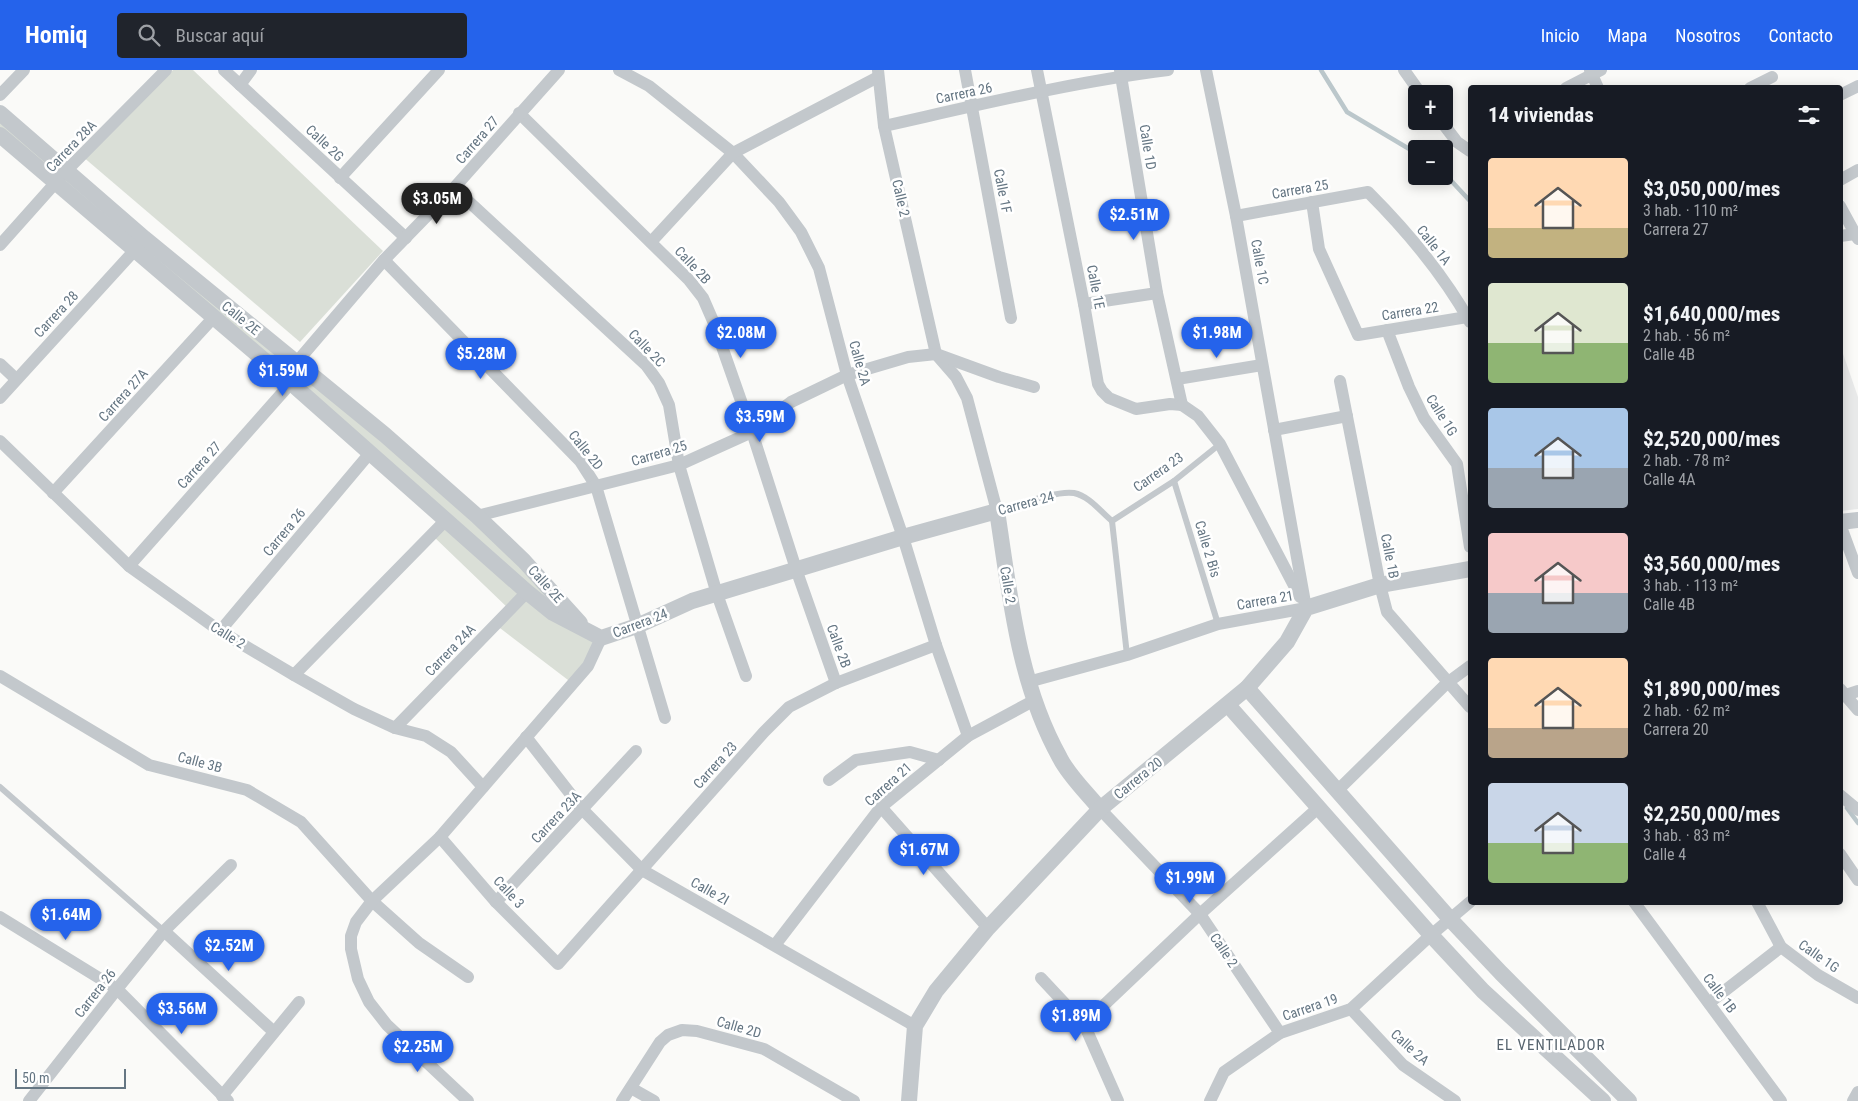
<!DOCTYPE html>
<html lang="es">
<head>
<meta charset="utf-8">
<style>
	body { margin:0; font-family:"Roboto Condensed",sans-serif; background:#20242c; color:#f1f3f6; height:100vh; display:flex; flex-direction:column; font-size:19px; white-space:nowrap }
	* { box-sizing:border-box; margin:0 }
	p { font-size:16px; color:#9ea1a6 }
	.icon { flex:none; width:28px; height:28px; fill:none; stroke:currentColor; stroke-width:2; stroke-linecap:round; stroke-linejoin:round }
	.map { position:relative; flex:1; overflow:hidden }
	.side { position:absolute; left:1468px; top:15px; width:375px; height:820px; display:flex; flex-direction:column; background:#171b24; border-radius:5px; box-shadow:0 2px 12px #0003 }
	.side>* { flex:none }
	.buttons { position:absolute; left:1408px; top:15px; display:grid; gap:10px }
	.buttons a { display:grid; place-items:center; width:45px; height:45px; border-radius:5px; background:#171b24; box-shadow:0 2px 12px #0003; font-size:25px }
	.scale { position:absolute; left:15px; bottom:12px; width:111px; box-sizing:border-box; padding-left:5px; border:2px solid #657683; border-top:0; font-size:14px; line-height:18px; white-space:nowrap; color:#657683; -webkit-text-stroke:4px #fff; paint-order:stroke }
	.price { position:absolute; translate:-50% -42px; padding:0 11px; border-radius:18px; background:#2563eb; color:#fff; font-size:16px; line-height:32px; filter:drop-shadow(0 1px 2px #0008) }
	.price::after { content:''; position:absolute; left:50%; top:30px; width:15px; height:11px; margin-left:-8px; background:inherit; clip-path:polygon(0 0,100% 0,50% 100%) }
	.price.on { background:#222; color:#fff }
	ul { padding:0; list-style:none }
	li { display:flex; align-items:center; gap:15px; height:125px; padding:0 20px }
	li span { display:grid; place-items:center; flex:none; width:140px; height:100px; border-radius:5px; color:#555 }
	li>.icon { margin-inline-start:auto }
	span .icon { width:60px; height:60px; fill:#fffc; stroke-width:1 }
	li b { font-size:21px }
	h2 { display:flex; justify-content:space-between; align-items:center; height:60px; padding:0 20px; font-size:21px }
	header { display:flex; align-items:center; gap:30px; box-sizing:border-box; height:70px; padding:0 25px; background:#2563eb; color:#fff }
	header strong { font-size:24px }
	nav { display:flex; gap:28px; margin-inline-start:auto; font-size:18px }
	.search { width:350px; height:45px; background:#20242c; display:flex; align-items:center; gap:12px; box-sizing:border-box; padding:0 18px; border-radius:5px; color:#9ea1a6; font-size:19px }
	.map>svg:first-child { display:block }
	.built { fill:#e8e9e9 }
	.green { fill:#dadfd7 }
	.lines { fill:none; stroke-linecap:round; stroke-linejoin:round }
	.stream { stroke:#bbc7cb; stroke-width:4.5 }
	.service { stroke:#c3c8cc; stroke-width:6 }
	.minor { stroke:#c3c8cc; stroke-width:12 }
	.tertiary { stroke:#c3c8cc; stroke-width:16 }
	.labels { text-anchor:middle; stroke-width:5; stroke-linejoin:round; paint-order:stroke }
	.street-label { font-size:14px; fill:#657683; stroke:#fff }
	.neighbourhood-label { font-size:15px; letter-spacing:1px; fill:#57646e; stroke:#fff }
</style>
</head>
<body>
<header>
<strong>Homiq</strong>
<div class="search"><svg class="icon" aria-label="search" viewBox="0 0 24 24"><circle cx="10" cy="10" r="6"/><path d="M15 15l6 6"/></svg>Buscar aquí</div>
<nav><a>Inicio</a><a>Mapa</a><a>Nosotros</a><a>Contacto</a></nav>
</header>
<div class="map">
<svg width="1858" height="1031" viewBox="0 0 1858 1031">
	<rect width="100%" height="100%" fill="#fafaf8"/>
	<path class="built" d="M1840,275L1858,327V439L1840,441Z"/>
	<g class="green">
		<path d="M173,0H193L383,181L300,272L82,86Z"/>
		<path d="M0,44L382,365L600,568L572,613L496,555L510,540L433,466L449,448L0,64Z"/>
	</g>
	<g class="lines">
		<g class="stream">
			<path d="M1321,0L1347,42L1416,83"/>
			<path d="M1444,103L1470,131"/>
			<path d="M1847,738L1858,753"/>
		</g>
		<g class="service">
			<path d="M1174,411L1218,554"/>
			<path d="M998,441C1016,436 1056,420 1074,423C1089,426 1101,442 1112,451"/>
			<path d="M1112,451L1127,585"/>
			<path d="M1112,451L1174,411L1220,374"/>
			<path d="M0,717L164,861"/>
		</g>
		<g class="minor">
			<path d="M224,0L406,168"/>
			<path d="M619,0L649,16L733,83L779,132L801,162L819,198L847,305L903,467L936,575L968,666"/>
			<path d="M878,0L884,56L936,284L956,307L967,328L997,441"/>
			<path d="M965,0L1011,248"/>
			<path d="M1037,0L1084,234L1098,314L1102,321L1109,328L1136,339L1170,334L1182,335"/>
			<path d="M1120,0L1157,223L1182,335"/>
			<path d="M1206,0L1236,146L1306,538"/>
			<path d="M1404,0L1421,24"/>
			<path d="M1590,0L1598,18"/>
			<path d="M240,15L251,0"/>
			<path d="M1566,18L1601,0"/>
			<path d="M1750,18L1772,7"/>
			<path d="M0,25L24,0"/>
			<path d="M1840,25L1858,16"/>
			<path d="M519,43L689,210L703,228L713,251L752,362L796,499L836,613"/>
			<path d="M1441,51L1457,72L1470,81"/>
			<path d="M884,56C978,35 1072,12 1168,0"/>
			<path d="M340,108L439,0"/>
			<path d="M1840,110L1858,100"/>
			<path d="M454,118L646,295L659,313L669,335L679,395L717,524L746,606"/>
			<path d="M1312,132L1319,179L1358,265L1467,247"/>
			<path d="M1840,136L1858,169"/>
			<path d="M1236,146L1368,122C1407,161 1443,204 1470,252"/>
			<path d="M1840,166L1855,164"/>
			<path d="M651,172L733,83L878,7"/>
			<path d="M0,175L66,101L166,0"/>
			<path d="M384,190L580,391L596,416L665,648"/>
			<path d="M1084,234L1157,223"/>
			<path d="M1387,260L1409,317L1424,348L1457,394L1470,477"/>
			<path d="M296,293L384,190L454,118L559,0"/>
			<path d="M0,294L16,309"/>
			<path d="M1177,309L1262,295"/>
			<path d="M1340,311L1380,515L1387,542L1470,637"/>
			<path d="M0,328L134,181"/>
			<path d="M1182,335L1198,346L1220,374L1300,527"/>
			<path d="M1274,360L1347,346"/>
			<path d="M0,371L129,496L220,561L294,605L354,639L395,658L426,666L451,682L483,717"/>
			<path d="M53,423L214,247"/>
			<path d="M477,446L679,395L752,362L791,332L847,305L908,287L936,284L999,307L1034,317"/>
			<path d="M1840,454L1858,503"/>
			<path d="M129,496L291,313"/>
			<path d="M220,561L370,383"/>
			<path d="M294,605L446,450"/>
			<path d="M0,606L149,695L247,720L301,752L372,831L419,873L468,907"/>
			<path d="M1028,612L1127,585L1218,554L1306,538"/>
			<path d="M1840,619L1858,640"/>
			<path d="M1840,627L1858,621"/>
			<path d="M395,658L527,522"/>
			<path d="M526,667L583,740L642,800L915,956"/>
			<path d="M829,710L856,690L910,682L939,690"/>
			<path d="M1337,721L1447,613L1470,596"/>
			<path d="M1840,725L1858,740"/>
			<path d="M881,737L988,858"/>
			<path d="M1100,739L1200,844L1280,963"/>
			<path d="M440,767L496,832L558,894L764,662L789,637L836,613L936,575"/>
			<path d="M1840,784L1858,810"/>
			<path d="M496,832L636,681"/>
			<path d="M1634,832L1781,1031"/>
			<path d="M1757,832L1781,877L1818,905L1858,928"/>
			<path d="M0,847L117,919L228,1031"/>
			<path d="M164,861L274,962"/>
			<path d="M775,875L881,737L968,666L1033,631"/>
			<path d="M1041,908L1084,954L1118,1031"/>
			<path d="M1709,933L1781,877"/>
			<path d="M1351,939L1403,995L1455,1031"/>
			<path d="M1084,954L1200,844L1318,738"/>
			<path d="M631,1018L654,1031"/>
			<path d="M222,1026L299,932"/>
			<path d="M29,1031L117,919L164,861L231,795"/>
			<path d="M468,1031L387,955L369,932L358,909L351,879V866L356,852L372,831L440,767L588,596L601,568"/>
			<path d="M622,1031L660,972L668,965L682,960L697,961L764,979L854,1031"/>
			<path d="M1210,1031L1224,1002L1280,963L1351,939L1431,865L1470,832"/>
			<path d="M1853,1031L1858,1022"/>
		</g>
		<g class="tertiary">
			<path d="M0,43L144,168L385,365L477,446L524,491L580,553"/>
			<path d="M0,65L291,313L527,522L553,543L601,568L637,556L692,531L903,467L997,441C1010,525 1018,613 1060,688C1069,706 1088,724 1100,739"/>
			<path d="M1840,452L1858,450"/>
			<path d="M1247,618L1450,849L1501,903L1629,1031"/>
			<path d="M1228,635L1431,865L1483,921L1603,1031"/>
			<path d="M909,1031L915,956L936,921L988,858L1100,739L1247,618L1287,572L1306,538L1380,515L1470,499"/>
		</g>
	</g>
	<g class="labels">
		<g class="street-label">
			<text transform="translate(964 23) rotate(-12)" y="5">Carrera 26</text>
			<text transform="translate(477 70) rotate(-49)" y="5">Carrera 27</text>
			<text transform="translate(325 73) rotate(43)" y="5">Calle 2G</text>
			<text transform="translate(71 76) rotate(-46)" y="5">Carrera 28A</text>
			<text transform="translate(1148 77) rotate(81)" y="5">Calle 1D</text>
			<text transform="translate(1300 119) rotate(-10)" y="5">Carrera 25</text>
			<text transform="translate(1003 121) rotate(79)" y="5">Calle 1F</text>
			<text transform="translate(901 128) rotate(77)" y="5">Calle 2</text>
			<text transform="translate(1434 175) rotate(52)" y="5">Calle 1A</text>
			<text transform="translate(1260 192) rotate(80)" y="5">Calle 1C</text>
			<text transform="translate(693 195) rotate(47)" y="5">Calle 2B</text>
			<text transform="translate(1096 217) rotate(79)" y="5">Calle 1E</text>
			<text transform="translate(1410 241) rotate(-9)" y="5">Carrera 22</text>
			<text transform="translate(56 244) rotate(-47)" y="5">Carrera 28</text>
			<text transform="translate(241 248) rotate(39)" y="5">Calle 2E</text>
			<text transform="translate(647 278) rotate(46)" y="5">Calle 2C</text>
			<text transform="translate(860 293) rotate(74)" y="5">Calle 2A</text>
			<text transform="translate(123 325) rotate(-48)" y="5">Carrera 27A</text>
			<text transform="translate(1442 345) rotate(58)" y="5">Calle 1G</text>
			<text transform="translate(586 380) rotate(51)" y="5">Calle 2D</text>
			<text transform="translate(659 383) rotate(-17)" y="5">Carrera 25</text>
			<text transform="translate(199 395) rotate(-48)" y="5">Carrera 27</text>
			<text transform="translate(1158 402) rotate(-35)" y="5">Carrera 23</text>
			<text transform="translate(1026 433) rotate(-15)" y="5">Carrera 24</text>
			<text transform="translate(284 462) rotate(-50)" y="5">Carrera 26</text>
			<text transform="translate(1208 479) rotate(73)" y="5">Calle 2 Bis</text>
			<text transform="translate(1390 486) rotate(79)" y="5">Calle 1B</text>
			<text transform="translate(546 514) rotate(48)" y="5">Calle 2E</text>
			<text transform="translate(1008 515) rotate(81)" y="5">Calle 2</text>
			<text transform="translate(1265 530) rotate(-10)" y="5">Carrera 21</text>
			<text transform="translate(640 553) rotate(-21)" y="5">Carrera 24</text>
			<text transform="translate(228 565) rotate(32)" y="5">Calle 2</text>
			<text transform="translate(839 576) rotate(70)" y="5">Calle 2B</text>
			<text transform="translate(450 580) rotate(-46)" y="5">Carrera 24A</text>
			<text transform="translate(200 692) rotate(15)" y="5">Calle 3B</text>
			<text transform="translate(715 695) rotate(-48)" y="5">Carrera 23</text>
			<text transform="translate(1138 708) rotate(-39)" y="5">Carrera 20</text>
			<text transform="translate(888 714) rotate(-42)" y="5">Carrera 21</text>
			<text transform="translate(556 747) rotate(-47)" y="5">Carrera 23A</text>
			<text transform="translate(710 821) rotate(29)" y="5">Calle 2I</text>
			<text transform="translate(509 822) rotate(47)" y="5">Calle 3</text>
			<text transform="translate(1224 880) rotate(56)" y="5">Calle 2</text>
			<text transform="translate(1819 886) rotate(35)" y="5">Calle 1G</text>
			<text transform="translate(95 923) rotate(-52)" y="5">Carrera 26</text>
			<text transform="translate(1720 923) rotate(53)" y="5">Calle 1B</text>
			<text transform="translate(1310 937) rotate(-19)" y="5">Carrera 19</text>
			<text transform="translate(739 957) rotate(16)" y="5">Calle 2D</text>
			<text transform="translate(1410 977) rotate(42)" y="5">Calle 2A</text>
		</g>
		<g class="neighbourhood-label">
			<text x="1551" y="980">EL VENTILADOR</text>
		</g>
	</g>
</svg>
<div class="buttons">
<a>+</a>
<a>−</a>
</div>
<div class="scale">50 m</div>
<b class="price on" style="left:437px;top:155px">$3.05M</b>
<b class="price" style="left:1134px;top:171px">$2.51M</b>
<b class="price" style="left:741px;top:289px">$2.08M</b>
<b class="price" style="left:1217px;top:289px">$1.98M</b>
<b class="price" style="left:481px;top:310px">$5.28M</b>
<b class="price" style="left:283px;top:327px">$1.59M</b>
<b class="price" style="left:760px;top:373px">$3.59M</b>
<b class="price" style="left:924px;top:806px">$1.67M</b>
<b class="price" style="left:1190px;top:834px">$1.99M</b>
<b class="price" style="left:66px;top:871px">$1.64M</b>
<b class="price" style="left:229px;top:902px">$2.52M</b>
<b class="price" style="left:182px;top:965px">$3.56M</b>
<b class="price" style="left:1076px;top:972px">$1.89M</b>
<b class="price" style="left:418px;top:1003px">$2.25M</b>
<section class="side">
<h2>14 viviendas<svg class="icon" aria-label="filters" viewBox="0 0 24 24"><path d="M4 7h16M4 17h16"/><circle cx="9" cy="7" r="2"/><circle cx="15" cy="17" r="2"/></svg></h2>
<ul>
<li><span style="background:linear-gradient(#ffd9b3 70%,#c2b280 0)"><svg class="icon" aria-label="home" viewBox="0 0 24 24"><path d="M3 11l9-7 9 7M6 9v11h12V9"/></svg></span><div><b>$3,050,000/mes</b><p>3 hab. · 110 m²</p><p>Carrera 27</p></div></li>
<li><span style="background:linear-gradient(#dfe7d0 60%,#8fb573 0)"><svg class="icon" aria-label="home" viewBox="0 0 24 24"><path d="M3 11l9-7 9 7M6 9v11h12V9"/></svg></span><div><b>$1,640,000/mes</b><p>2 hab. · 56 m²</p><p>Calle 4B</p></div></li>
<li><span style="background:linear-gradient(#a9c7e8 60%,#9aa5b1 0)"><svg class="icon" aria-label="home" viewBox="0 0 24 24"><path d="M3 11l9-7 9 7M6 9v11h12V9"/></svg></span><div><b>$2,520,000/mes</b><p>2 hab. · 78 m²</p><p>Calle 4A</p></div></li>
<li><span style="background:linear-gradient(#f6c9c9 60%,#9aa5b1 0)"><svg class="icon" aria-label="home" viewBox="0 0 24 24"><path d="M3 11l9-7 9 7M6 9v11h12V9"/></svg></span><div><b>$3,560,000/mes</b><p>3 hab. · 113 m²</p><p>Calle 4B</p></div></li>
<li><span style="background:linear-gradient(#ffd9b3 70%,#b9a48a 0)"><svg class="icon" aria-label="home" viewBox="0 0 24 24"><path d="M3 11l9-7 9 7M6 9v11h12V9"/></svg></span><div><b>$1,890,000/mes</b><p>2 hab. · 62 m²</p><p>Carrera 20</p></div></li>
<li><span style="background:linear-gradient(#c9d6e8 60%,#8fb573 0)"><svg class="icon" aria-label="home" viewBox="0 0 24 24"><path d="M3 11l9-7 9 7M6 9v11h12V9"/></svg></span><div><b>$2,250,000/mes</b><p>3 hab. · 83 m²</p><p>Calle 4</p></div></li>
</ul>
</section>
</div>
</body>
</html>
